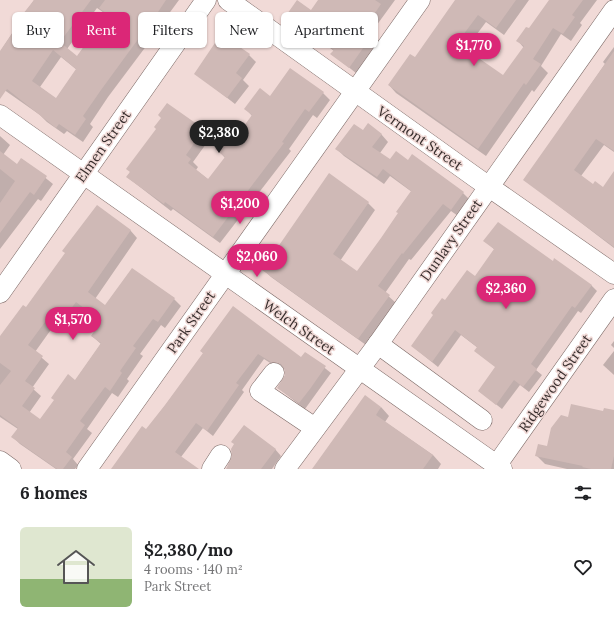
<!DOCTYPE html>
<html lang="en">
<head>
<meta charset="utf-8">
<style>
	body { margin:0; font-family:Lora,serif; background:#f6f6f6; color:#202124; height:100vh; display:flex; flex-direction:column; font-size:15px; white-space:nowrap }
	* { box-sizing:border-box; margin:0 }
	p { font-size:13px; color:#757577 }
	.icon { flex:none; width:22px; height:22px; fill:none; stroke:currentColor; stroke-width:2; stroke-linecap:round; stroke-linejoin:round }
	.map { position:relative; height:469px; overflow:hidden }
	.details { display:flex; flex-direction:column; background:#fff; flex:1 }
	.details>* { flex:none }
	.top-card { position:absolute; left:12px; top:12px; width:400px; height:36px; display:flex; gap:8px }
	.price { position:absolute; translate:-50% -34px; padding:0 9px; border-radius:14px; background:#db2777; color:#fff; font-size:13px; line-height:26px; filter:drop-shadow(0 1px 2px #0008) }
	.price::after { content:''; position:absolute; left:50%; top:24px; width:12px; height:9px; margin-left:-6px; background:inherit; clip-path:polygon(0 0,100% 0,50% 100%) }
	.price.selected { background:#222; color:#fff }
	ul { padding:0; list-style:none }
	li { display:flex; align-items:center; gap:12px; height:100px; padding:0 20px }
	li span { display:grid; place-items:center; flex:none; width:112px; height:80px; border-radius:6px; color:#555 }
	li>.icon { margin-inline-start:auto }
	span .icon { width:48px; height:48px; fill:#fffc; stroke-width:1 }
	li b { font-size:17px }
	h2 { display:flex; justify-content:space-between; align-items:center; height:48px; padding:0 20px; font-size:17px }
	.pill { padding:0 14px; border-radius:6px; background:#fff; box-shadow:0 1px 3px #0004; font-size:14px; line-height:36px }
	.pill.selected { background:#db2777; color:#fff }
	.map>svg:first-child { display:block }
	.shadow { fill:#0003; fill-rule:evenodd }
	.building { fill:#cfb9b6; fill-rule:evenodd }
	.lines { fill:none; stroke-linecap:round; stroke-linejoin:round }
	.minor-casing { stroke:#7b6865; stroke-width:21 }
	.minor { stroke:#fff; stroke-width:20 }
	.labels { text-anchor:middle; stroke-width:3; stroke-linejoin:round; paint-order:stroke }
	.street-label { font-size:14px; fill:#372e2d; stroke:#f1dad7 }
</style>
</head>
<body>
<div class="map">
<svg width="614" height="469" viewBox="0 0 614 469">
	<rect width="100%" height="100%" fill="#f1dad7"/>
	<g class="shadow">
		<path d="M34,0H179L165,19L169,23L151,47L147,45L108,97L90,124L93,127L83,142L67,131L64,134L47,122L40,115L0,87V52ZM97,8L107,15L77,57L67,49ZM61,57L77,70L56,99L40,87Z"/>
		<path d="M319,0H395L371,33L379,41L356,73L332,54L334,51L305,29L304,31L286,17L311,11Z"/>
		<path d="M456,0H529L504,35L486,22L465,50L503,77L524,48L518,41L556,0H597L580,23L582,25L571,41L561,34L541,66L548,73L534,92L532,90L486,156L396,93L389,85L415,59Z"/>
		<path d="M614,47V152L604,145L581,176L593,186L603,189L614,173V248L525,180L605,64L603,62Z"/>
		<path d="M249,55L256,62L243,80L249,86L235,104L195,73Z"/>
		<path d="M323,93L330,100L317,118L313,115L289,149L291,151L220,243L173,209L171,211L127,177L157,129L167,104L203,130L211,137L193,162L198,167L196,170L209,180L225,158L217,149L230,147L252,116L246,109L271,97Z"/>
		<path d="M363,132L381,134L388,142L380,153L390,161L408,162L463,193L470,200L458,216L451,211L411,260L409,259L385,293L396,303L366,345L271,277L264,270L368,203L375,210L340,261L357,273L399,214L412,192L390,176L384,184L344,156L337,149Z"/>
		<path d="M0,136L10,145L3,155L17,165L22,159L53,184L41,201L38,199L0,249Z"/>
		<path d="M130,230L137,238L95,299L105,306L174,299L181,306L165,328L161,325L140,354L143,356L127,379L129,381L118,397L112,393L87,429L92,433L73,459L78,465L75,469H56L20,444L13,437L18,429L0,417V338L26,309ZM83,309L102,322L92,336L101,344L75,381L40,421L29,413L41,396L32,388L49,364L35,352L55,324L66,332Z"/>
		<path d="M485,241L553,262L591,285L597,291L581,313L578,311L536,370L542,375L529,392L520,385L502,409L479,391L496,367L475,351L478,348L461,335L438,367L412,346L445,301L475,277L495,250Z"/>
		<path d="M233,308L302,359L306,353L331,373L305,409L278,388L287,373L285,369L278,368L264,359L242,390L244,392L213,436L203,428L181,457L197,469H112L146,431L204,354L201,351Z"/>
		<path d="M614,341V348L611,345Z"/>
		<path d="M614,351V375L603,365Z"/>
		<path d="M381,407L389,416L385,422L433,455L441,464L438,469H314Z"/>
		<path d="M614,411V469H567L545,464L537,456L548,447L569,418Z"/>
		<path d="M275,449L281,456L272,469H227Z"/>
	</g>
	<g class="building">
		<path d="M34,0H91L60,42L77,56L107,14L99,8L105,0H166L158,12L162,15L143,41L139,38L101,90L83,116L86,119L75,135L59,124L56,128L7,89L0,99V51L17,26L15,24ZM53,50L76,69L56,98L32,81Z"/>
		<path d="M297,0L311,10L318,0H375L381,4L365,28L373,34L349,68L330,54L334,50L298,24L297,26L285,17Z"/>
		<path d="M455,0H516L496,28L478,15L457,43L503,75L524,46L516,41L526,27L529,28L549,0H583L572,15L575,17L563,34L553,28L533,59L541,64L526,85L524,83L478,149L388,85L410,54L415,57Z"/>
		<path d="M221,34L250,54L236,73L242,78L227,98L194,74Z"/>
		<path d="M614,51V151L596,139L574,170L593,184L595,181L603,187L614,171V247L523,180Z"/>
		<path d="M290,68L324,92L309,112L305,109L282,142L284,143L213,237L165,202L164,204L126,177L130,172L126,169L156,129L154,127L161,118L158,115L167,103L204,129L186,155L191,159L188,163L208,179L225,157L215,149L222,140L230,145L252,115L244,109L259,89L260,88L270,96Z"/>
		<path d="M368,123L382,134L372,147L390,159L396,151L408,160L412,154L464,192L451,210L443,204L403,254L402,253L378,286L390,295L358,339L262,270L329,173L369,202L333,254L357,271L381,238L398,213L396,212L411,191L383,169L377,177L335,149L354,124L363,130Z"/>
		<path d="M0,151L17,164L21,158L47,176L34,195L30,192L0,233V203L15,181L0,169Z"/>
		<path d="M97,205L131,230L88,292L105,305L132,268L175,298L158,322L153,319L133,346L136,348L120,371L122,373L110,391L105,387L80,421L85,425L66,452L72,457L63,469H57L11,437L18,428L0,415V385L11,371L0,363V336L23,305L26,307L65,253L62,251ZM76,302L101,321L91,336L101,343L75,380L68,374L51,398L54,400L40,419L22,406L35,388L25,381L43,356L28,345L48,318L58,326Z"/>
		<path d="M498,222L553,261L554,258L592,285L575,308L572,306L531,364L537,369L523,387L514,380L496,405L478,391L495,367L474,351L477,347L455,330L432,362L411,346L433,315L431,313L442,298L445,300L467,270L475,276L494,249L483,241Z"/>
		<path d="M233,306L301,357L305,352L326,366L310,389L299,403L277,388L285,375L284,368L281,364L271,362L258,354L236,383L239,385L207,431L196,423L175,452L199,469H111L142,426L146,429L165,405L203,353L200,351Z"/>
		<path d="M365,395L381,407L376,415L433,455L423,469H312Z"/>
		<path d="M571,404L603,411L604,408L614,410V456L611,469H591L582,467L583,466L535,456L538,444L547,446L551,428L561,415L568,417Z"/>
		<path d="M244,425L276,449L261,469H226L232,456L231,449L234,444L231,442Z"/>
	</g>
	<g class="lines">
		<g class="minor-casing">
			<g id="minor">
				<path d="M228,0L475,177L614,274"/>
				<path d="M0,115L502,469"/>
				<path d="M0,293L206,0"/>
				<path d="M378,344L482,420"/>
				<path d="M274,373L260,391L315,428"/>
				<path d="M0,461L11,469"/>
				<path d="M496,466L614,299"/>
				<path d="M87,469L420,0"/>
				<path d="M212,469L221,455"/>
				<path d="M285,469L378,344L614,10"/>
			</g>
		</g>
		<use href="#minor" class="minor"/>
	</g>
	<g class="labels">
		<g class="street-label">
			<text transform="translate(420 138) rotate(35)" y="5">Vermont Street</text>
			<text transform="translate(103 146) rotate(-55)" y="5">Elmen Street</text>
			<text transform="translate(451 240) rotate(-55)" y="5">Dunlavy Street</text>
			<text transform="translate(191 322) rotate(-55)" y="5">Park Street</text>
			<text transform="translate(299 327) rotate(35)" y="5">Welch Street</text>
			<text transform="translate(555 383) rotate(-55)" y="5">Ridgewood Street</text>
		</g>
	</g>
</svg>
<b class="price" style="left:474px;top:67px">$1,770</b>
<b class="price selected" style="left:219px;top:154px">$2,380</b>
<b class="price" style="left:240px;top:225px">$1,200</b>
<b class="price" style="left:257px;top:278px">$2,060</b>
<b class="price" style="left:506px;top:310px">$2,360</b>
<b class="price" style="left:73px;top:341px">$1,570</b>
<div class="top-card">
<a class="pill">Buy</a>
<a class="pill selected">Rent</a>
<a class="pill">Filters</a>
<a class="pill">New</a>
<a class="pill">Apartment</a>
</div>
</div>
<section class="details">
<h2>6 homes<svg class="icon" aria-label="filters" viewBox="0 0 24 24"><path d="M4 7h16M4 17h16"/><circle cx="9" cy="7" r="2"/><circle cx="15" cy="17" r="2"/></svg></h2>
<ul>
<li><span style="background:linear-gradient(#dfe7d0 65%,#8fb573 0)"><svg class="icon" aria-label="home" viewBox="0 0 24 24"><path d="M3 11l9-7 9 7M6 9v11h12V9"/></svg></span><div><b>$2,380/mo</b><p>4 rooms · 140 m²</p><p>Park Street</p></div><svg class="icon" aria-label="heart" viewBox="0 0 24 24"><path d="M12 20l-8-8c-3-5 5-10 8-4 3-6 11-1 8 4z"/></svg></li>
</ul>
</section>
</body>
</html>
